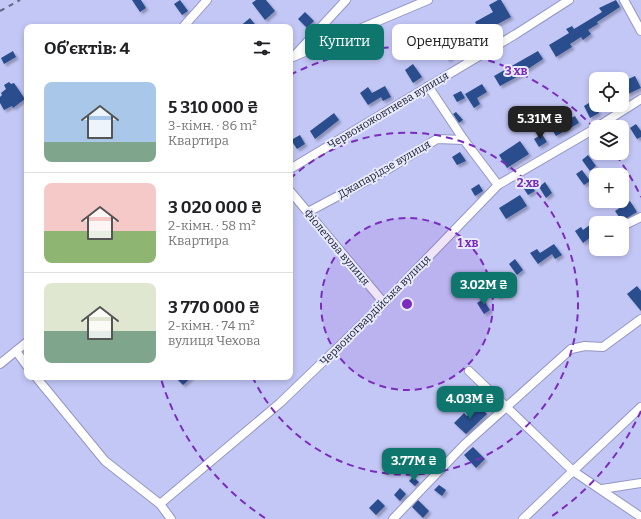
<!DOCTYPE html>
<html lang="uk">
<head>
<meta charset="utf-8">
<style>
	body { margin:0; font-family:Bitter,serif; background:#f2f2f2; color:#202124; height:100vh; display:flex; flex-direction:column; font-size:15px; white-space:nowrap }
	* { box-sizing:border-box; margin:0 }
	p { font-size:13px; color:#757577 }
	.icon { flex:none; width:22px; height:22px; fill:none; stroke:currentColor; stroke-width:2; stroke-linecap:round; stroke-linejoin:round }
	.map { position:relative; flex:1; overflow:hidden }
	.sheet { position:absolute; left:24px; top:24px; width:269px; height:356px; display:flex; flex-direction:column; background:#fff; border-radius:8px; box-shadow:0 2px 6px #0003 }
	.sheet>* { flex:none }
	.guide { position:absolute; left:305px; top:24px; width:276px; height:36px; display:flex; gap:8px }
	.controls { position:absolute; left:589px; top:72px; display:grid; gap:8px }
	.controls a { display:grid; place-items:center; width:40px; height:40px; border-radius:8px; background:#fff; box-shadow:0 2px 6px #0003; font-size:20px }
	.price { position:absolute; translate:-50% -34px; padding:0 9px; border-radius:8px; background:#0f766e; color:#fff; font-size:13px; line-height:26px; filter:drop-shadow(0 1px 2px #0008) }
	.price::after { content:''; position:absolute; left:50%; top:24px; width:12px; height:9px; margin-left:-6px; background:inherit; clip-path:polygon(0 0,100% 0,50% 100%) }
	.price.selected { background:#222; color:#fff }
	ul { padding:0; list-style:none }
	li { display:flex; align-items:center; gap:12px; height:100px; padding:0 20px }
	li+li { border-top:1px solid #e0e0e0 }
	li span { display:grid; place-items:center; flex:none; width:112px; height:80px; border-radius:8px; color:#555 }
	li>.icon { margin-inline-start:auto }
	span .icon { width:48px; height:48px; fill:#fffc; stroke-width:1 }
	li b { font-size:17px }
	h2 { display:flex; justify-content:space-between; align-items:center; height:48px; padding:0 20px; font-size:17px }
	.pill { padding:0 14px; border-radius:8px; background:#fff; box-shadow:0 2px 6px #0003; font-size:14px; line-height:36px }
	.pill.selected { background:#0f766e; color:#fff }
	.map>svg:first-child { display:block }
	.building { fill:#2a4d8e; filter:url(#shadow) }
	.lines { fill:none; stroke-linecap:round; stroke-linejoin:round }
	.minor-casing { stroke:#9497c4; stroke-width:10 }
	.minor { stroke:#fff; stroke-width:8 }
	.rail { stroke:#636583; stroke-width:2; stroke-dasharray:5 5; stroke-linecap:butt }
	.ring { fill:none; stroke:#7b2cbf; stroke-width:2; stroke-dasharray:7 5 }
	.labels { text-anchor:middle; stroke-width:4; stroke-linejoin:round; paint-order:stroke }
	.street-label { font-size:11px; fill:#212234; stroke:#e8eafe }
	.centre { fill:#7b2cbf; stroke:#e8eafe; stroke-width:2 }
	.ring-label { font-size:12px; text-anchor:middle; font-weight:bold; fill:#7b2cbf; stroke:#e8eafe; stroke-width:4; stroke-linejoin:round; paint-order:stroke }
</style>
</head>
<body>
<div class="map">
<svg width="641" height="519" viewBox="0 0 641 519">
	<defs>
		<filter id="shadow"><feDropShadow dx="2.5" dy="2.5" stdDeviation="1" flood-color="#0004"/></filter>
	</defs>
	<rect width="100%" height="100%" fill="#c3c7f6"/>
	<g class="building">
		<path d="M132,0H141L146,8L140,12Z"/>
		<path d="M180,0L188,11L182,15L174,4Z"/>
		<path d="M256,0H266L275,11L265,20L252,3Z"/>
		<path d="M498,0H501L511,17L481,33L475,22L493,12L489,5Z"/>
		<path d="M616,0L620,7L597,22L598,24L588,30L591,34L583,40L581,37L570,44L572,47L556,57L549,45L569,33L566,29L572,26L574,29L602,12L599,8Z"/>
		<path d="M305,12L314,21L307,28L298,19Z"/>
		<path d="M250,18L257,27H239Z"/>
		<path d="M446,44L454,55L448,60L440,48Z"/>
		<path d="M13,51L16,57L4,64L1,58Z"/>
		<path d="M538,51L543,59L525,71L526,72L500,86L494,76Z"/>
		<path d="M413,64L422,77L413,83L405,70Z"/>
		<path d="M635,76L641,88L628,94L622,82Z"/>
		<path d="M9,82L11,84L14,83L25,99L13,108L12,106L4,110L0,103V97L2,95L1,93L6,89L4,85Z"/>
		<path d="M482,84L487,92L477,98L480,104L474,108L465,94Z"/>
		<path d="M385,86L391,97L383,101L381,97L368,105L360,93L368,87L372,93Z"/>
		<path d="M461,91L465,98L457,102L453,95Z"/>
		<path d="M592,101L599,113L590,118L584,106Z"/>
		<path d="M456,112L463,120L459,123L453,114Z"/>
		<path d="M334,113L339,120L315,139L310,131Z"/>
		<path d="M575,116L579,123L556,136L551,128Z"/>
		<path d="M636,124L641,131V137L637,139L630,128Z"/>
		<path d="M542,134L547,142L539,147L534,139Z"/>
		<path d="M300,135L305,144L297,149L291,140Z"/>
		<path d="M520,141L529,154L507,168L499,155Z"/>
		<path d="M460,152L466,161L457,165L452,157Z"/>
		<path d="M588,155L596,166L590,171L582,160Z"/>
		<path d="M582,170L590,181L584,185L576,174Z"/>
		<path d="M527,180L535,191L528,195L521,184Z"/>
		<path d="M545,182L552,193L546,198L539,187Z"/>
		<path d="M479,184L483,191L475,196L471,189Z"/>
		<path d="M520,195L527,206L506,219L499,208Z"/>
		<path d="M630,201L637,212L622,221L615,211Z"/>
		<path d="M591,224L596,231V237L592,239L591,237L583,243L575,231L581,227L583,230Z"/>
		<path d="M554,244L562,255L555,259L552,254L538,264L530,253L537,249L540,253Z"/>
		<path d="M515,259L523,270L517,275L509,264Z"/>
		<path d="M497,282L505,293L498,297L491,287Z"/>
		<path d="M637,286L641,291V311L627,294Z"/>
		<path d="M483,299L490,310L484,314L477,303Z"/>
		<path d="M175,377H192L183,385Z"/>
		<path d="M478,405L487,414L466,434L454,423L464,413L467,416Z"/>
		<path d="M473,447L485,459L476,468L464,455Z"/>
		<path d="M420,454L430,462L423,469L414,460Z"/>
		<path d="M413,477L419,482L415,486L409,481Z"/>
		<path d="M439,485L446,490L442,496L434,490Z"/>
		<path d="M400,488L406,494L400,501L394,495Z"/>
		<path d="M378,499L385,506L376,515L369,508Z"/>
		<path d="M418,500L429,511L423,518L412,507Z"/>
	</g>
	<g class="lines">
		<g class="minor-casing">
			<g id="minor">
				<path d="M624,0L641,31"/>
				<path d="M183,27L207,0"/>
				<path d="M296,54L346,0"/>
				<path d="M293,57L428,0"/>
				<path d="M428,86L464,140L498,185"/>
				<path d="M597,127L641,99"/>
				<path d="M290,169L516,34L569,0"/>
				<path d="M290,191L384,303"/>
				<path d="M308,212L385,171L437,139L464,140"/>
				<path d="M625,225L641,217"/>
				<path d="M16,351L27,366"/>
				<path d="M0,364L27,342"/>
				<path d="M469,371L573,471L641,407"/>
				<path d="M36,377L105,461L160,504L171,519"/>
				<path d="M602,489L641,483"/>
				<path d="M160,504L280,403L384,303L498,185L596,128"/>
				<path d="M393,519L464,445L571,349L585,346L603,347L641,319"/>
				<path d="M523,519L573,471L641,517"/>
			</g>
		</g>
		<use href="#minor" class="minor"/>
		<path class="rail" d="M0,11L20,0"/>
	</g>
	<circle cx="407" cy="304" r="86" fill="#7b2cbf" fill-opacity=".12"/>
	<g class="ring">
		<circle cx="407" cy="304" r="86"/>
		<path d="M290 179A171 171 0 1 1 253 378"/>
		<path d="M641 411A257 257 0 0 1 549 518M265 518A257 257 0 0 1 161 379M290 75A257 257 0 0 1 595 129M616 155A257 257 0 0 1 641 197"/>
	</g>
	<g class="labels">
		<g class="street-label">
			<text transform="translate(388 110) rotate(-31)" y="4">Червоножовтнева вулиця</text>
			<text transform="translate(384 169) rotate(-30)" y="4">Джапарідзе вулиця</text>
			<text transform="translate(337 247) rotate(50)" y="4">Фіолетова вулиця</text>
			<text transform="translate(375 310) rotate(-45)" y="4">Червоногвардійська вулиця</text>
		</g>
	</g>
	<circle cx="407" cy="304" r="6" class="centre"/>
	<g class="ring-label">
		<text x="516" y="75">3 хв</text>
		<text x="528" y="187">2 хв</text>
		<text x="468" y="247">1 хв</text>
	</g>
</svg>
<div class="controls">
<a><svg class="icon" aria-label="locate" viewBox="0 0 24 24"><circle cx="12" cy="12" r="6"/><path d="M12 2v4M12 18v4M2 12h4M18 12h4"/></svg></a>
<a><svg class="icon" aria-label="layers" viewBox="0 0 24 24"><path d="M12 4l9 5-9 5-9-5zM3 14l9 5 9-5"/></svg></a>
<a>+</a>
<a>−</a>
</div>
<b class="price selected" style="left:540px;top:140px">5.31M ₴</b>
<b class="price" style="left:484px;top:306px">3.02M ₴</b>
<b class="price" style="left:470px;top:420px">4.03M ₴</b>
<b class="price" style="left:414px;top:482px">3.77M ₴</b>
<div class="guide">
<a class="pill selected">Купити</a>
<a class="pill">Орендувати</a>
</div>
<section class="sheet">
<h2>Об’єктів: 4<svg class="icon" aria-label="filters" viewBox="0 0 24 24"><path d="M4 7h16M4 17h16"/><circle cx="9" cy="7" r="2"/><circle cx="15" cy="17" r="2"/></svg></h2>
<ul>
<li><span style="background:linear-gradient(#a9c7e8 75%,#7fa58c 0)"><svg class="icon" aria-label="home" viewBox="0 0 24 24"><path d="M3 11l9-7 9 7M6 9v11h12V9"/></svg></span><div><b>5 310 000 ₴</b><p>3-кімн. · 86 m²</p><p>Квартира</p></div></li>
<li><span style="background:linear-gradient(#f6c9c9 60%,#8fb573 0)"><svg class="icon" aria-label="home" viewBox="0 0 24 24"><path d="M3 11l9-7 9 7M6 9v11h12V9"/></svg></span><div><b>3 020 000 ₴</b><p>2-кімн. · 58 m²</p><p>Квартира</p></div></li>
<li><span style="background:linear-gradient(#dfe7d0 60%,#7fa58c 0)"><svg class="icon" aria-label="home" viewBox="0 0 24 24"><path d="M3 11l9-7 9 7M6 9v11h12V9"/></svg></span><div><b>3 770 000 ₴</b><p>2-кімн. · 74 m²</p><p>вулиця Чехова</p></div></li>
</ul>
</section>
</div>
</body>
</html>
